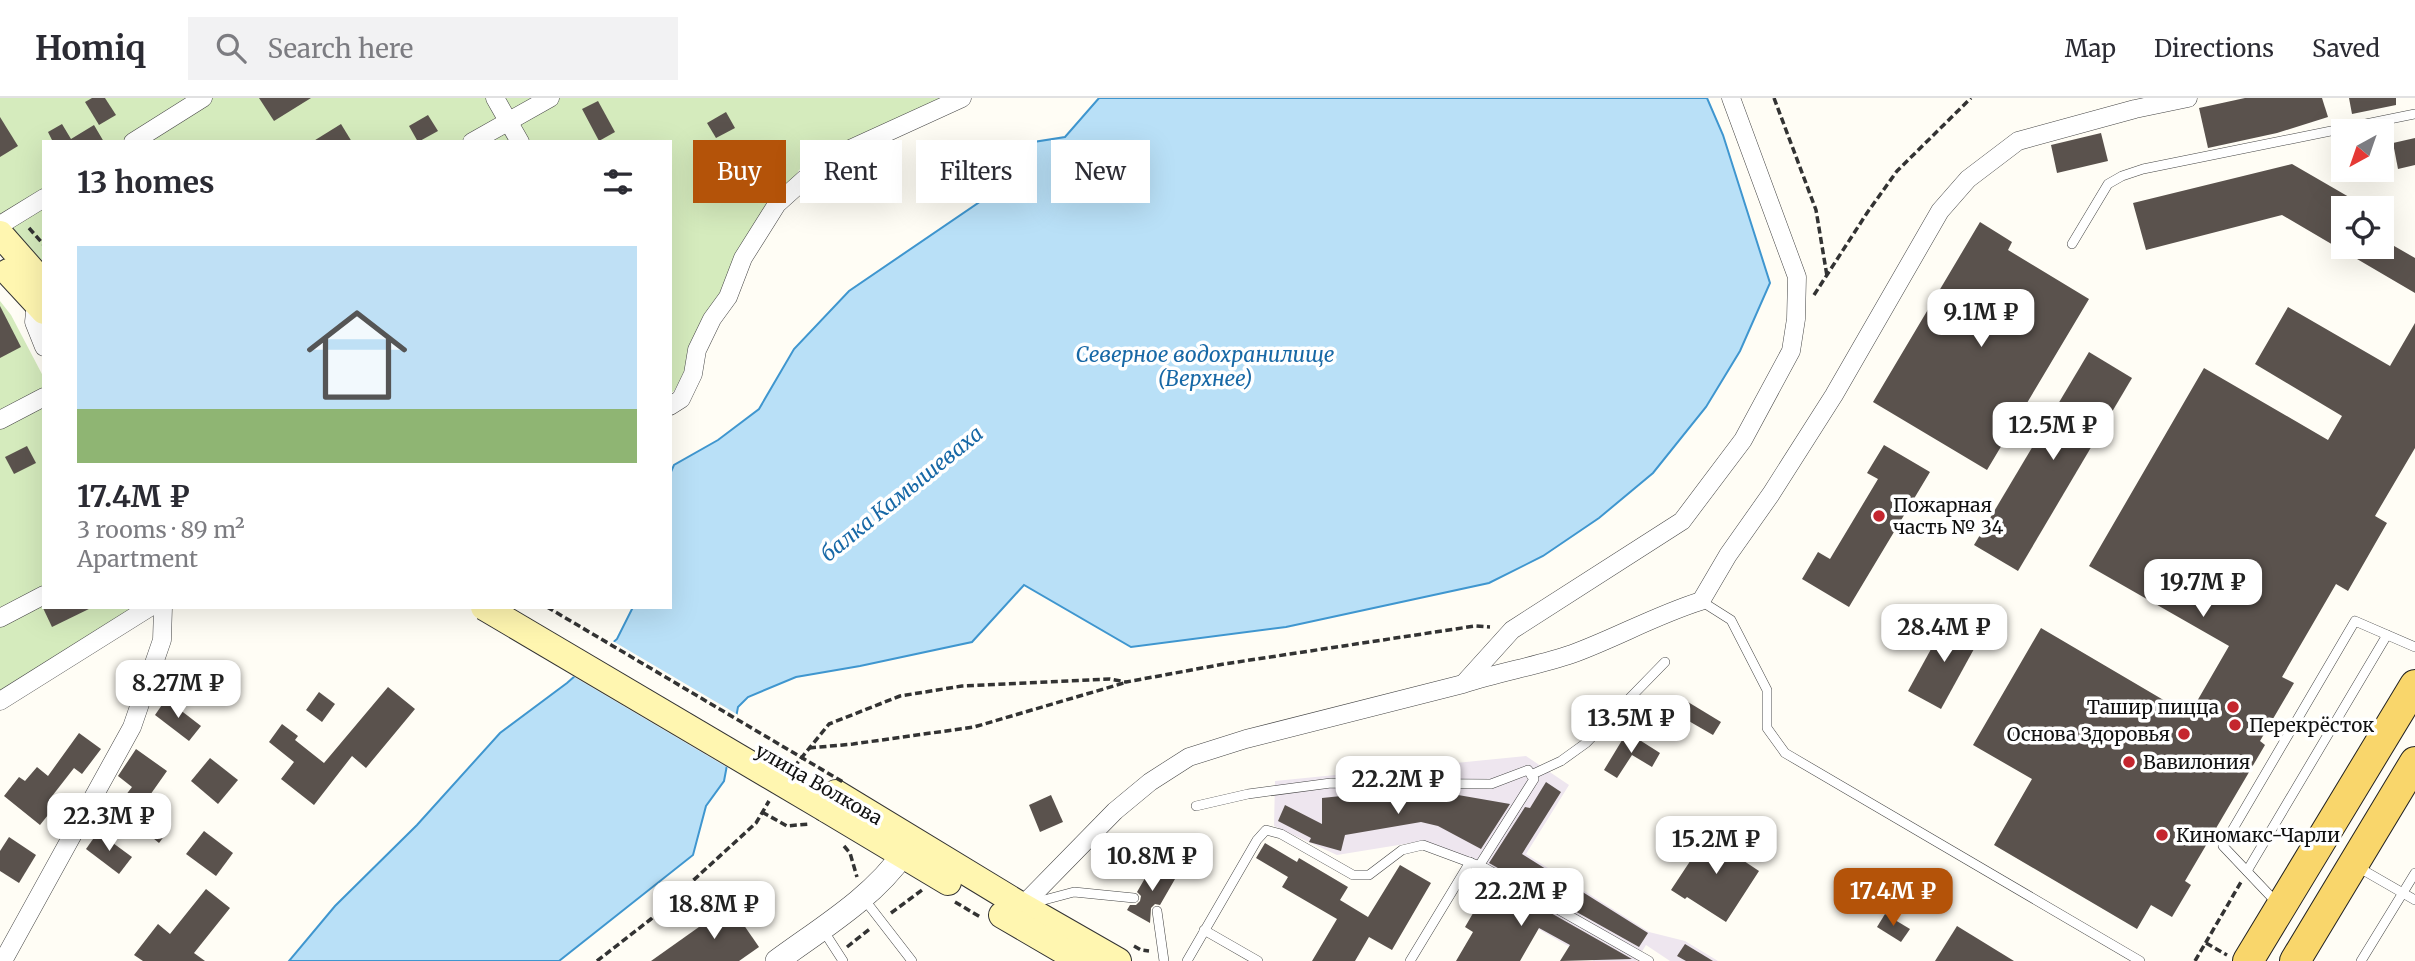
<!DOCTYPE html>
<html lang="en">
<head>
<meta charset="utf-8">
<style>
	body { margin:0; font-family:Merriweather,serif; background:#f2f2f3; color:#2b2b33; height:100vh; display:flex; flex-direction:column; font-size:26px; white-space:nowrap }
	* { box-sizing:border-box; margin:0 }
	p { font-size:23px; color:#7c7c81 }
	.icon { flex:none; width:38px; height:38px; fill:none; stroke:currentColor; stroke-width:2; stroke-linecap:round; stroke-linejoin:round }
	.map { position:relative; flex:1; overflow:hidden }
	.details { position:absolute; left:42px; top:42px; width:630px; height:469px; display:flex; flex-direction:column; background:#fff; border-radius:0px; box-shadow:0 7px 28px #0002 }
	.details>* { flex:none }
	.guide { position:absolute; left:693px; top:42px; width:665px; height:63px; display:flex; gap:14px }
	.needle { width:46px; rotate:220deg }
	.controls { position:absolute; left:2331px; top:21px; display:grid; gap:14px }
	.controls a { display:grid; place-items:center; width:63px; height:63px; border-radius:0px; background:#fff; box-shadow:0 7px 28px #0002; font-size:35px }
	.price { position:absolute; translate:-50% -60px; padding:0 16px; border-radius:14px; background:#fff; color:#222; font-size:23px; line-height:46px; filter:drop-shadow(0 2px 4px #0008) }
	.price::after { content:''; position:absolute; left:50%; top:42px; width:21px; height:16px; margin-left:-10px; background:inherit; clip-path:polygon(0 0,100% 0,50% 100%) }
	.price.on { background:#b45309; color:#fff }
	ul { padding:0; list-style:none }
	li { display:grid; align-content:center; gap:14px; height:371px; padding:0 35px }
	li span { display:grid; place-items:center; height:217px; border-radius:0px; color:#555 }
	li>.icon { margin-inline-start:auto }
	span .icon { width:126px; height:126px; fill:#fffc; stroke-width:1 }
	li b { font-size:30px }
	h2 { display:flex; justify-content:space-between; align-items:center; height:84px; padding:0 35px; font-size:30px }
	.tag { padding:0 24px; border-radius:0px; background:#fff; box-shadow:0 7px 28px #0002; font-size:24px; line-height:63px }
	.tag.on { background:#b45309; color:#fff }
	header { display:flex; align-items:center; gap:42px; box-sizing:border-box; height:98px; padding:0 35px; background:#fff; border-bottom:2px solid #e1e1e2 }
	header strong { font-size:33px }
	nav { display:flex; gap:38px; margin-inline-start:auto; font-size:24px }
	.search { width:490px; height:63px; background:#f2f2f3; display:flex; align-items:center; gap:18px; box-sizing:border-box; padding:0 24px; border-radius:0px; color:#7c7c81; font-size:26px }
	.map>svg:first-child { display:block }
	.industrial { fill:#eee6ef }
	.green { fill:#d5ebbd }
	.water { fill:#b9e0f7; stroke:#3f96cf; stroke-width:2 }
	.pier { fill:#fffdf5 }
	.building { fill:#5a524d }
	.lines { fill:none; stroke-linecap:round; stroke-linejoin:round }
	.service-casing { stroke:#444; stroke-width:10 }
	.minor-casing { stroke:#444; stroke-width:19 }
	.tertiary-casing { stroke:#444; stroke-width:24 }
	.secondary-casing { stroke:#333; stroke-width:28 }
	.primary-casing { stroke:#222; stroke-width:32 }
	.path { stroke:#333; stroke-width:3.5; stroke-dasharray:7 3.5; stroke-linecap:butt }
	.service { stroke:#fff; stroke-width:9 }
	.minor { stroke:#fff; stroke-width:18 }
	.tertiary { stroke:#fff; stroke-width:23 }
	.secondary { stroke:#fff6b0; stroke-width:26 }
	.primary { stroke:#f9d66b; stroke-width:30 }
	.secondary-bridge-casing { stroke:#333; stroke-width:28; stroke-linecap:butt }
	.path-bridge { stroke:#333; stroke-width:3.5; stroke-dasharray:7 3.5; stroke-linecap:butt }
	.secondary-bridge { stroke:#fff6b0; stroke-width:26 }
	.poi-dot { fill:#c4262e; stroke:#fff; stroke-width:2.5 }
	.labels { text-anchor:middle; stroke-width:7; stroke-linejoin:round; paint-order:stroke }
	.poi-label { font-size:19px; fill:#111; stroke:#fff; text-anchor:start }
	.street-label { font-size:19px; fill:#111; stroke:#fff }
	.water-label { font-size:21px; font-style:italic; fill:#1768a6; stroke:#fff }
</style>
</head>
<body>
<header>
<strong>Homiq</strong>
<div class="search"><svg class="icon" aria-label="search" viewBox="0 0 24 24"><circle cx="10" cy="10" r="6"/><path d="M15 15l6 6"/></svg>Search here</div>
<nav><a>Map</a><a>Directions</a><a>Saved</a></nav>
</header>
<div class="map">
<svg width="2415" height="863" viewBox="0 0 2415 863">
	<rect width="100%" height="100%" fill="#fffdf5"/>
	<path class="industrial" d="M1526,658L1569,687L1526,756L1649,834L1685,843L1718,863H1670L1646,847L1636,863H1594L1465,789L1475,773L1474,762L1423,743L1337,757L1274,728L1275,683Z"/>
	<g class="green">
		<path d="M0,0H940L799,72L674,293L670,296V44H44V175L0,129Z"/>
		<path d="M0,203L11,217L44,280V509H135L0,595Z"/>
	</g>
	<path class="water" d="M1099,0H1707L1723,37L1770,185L1740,253L1706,309L1653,375L1599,420L1543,458L1489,485L1286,529L1131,549L1024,487L972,544L860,568L796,579L748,599L738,609L724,683L706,708L693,757L559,863H289L335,808L417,727L500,635L567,585L617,541L633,509H670V376L674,367L718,342L759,311L794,251L849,193L1000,90L1021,46L1065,39Z"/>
	<path class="pier" d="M611,542L740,618L730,671L571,577Z"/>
	<g class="building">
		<path d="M92,0H105L116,17L99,27L85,4Z"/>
		<path d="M259,0H311L274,23Z"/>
		<path d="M2245,0H2322L2328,19L2277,35L2208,50L2199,10Z"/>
		<path d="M2349,0H2396V7L2352,16Z"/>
		<path d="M598,3L615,34L599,43L582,11Z"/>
		<path d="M726,14L735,30L716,40L707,25Z"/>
		<path d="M428,17L438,33L418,44L409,28Z"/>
		<path d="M0,19L18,48L0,59Z"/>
		<path d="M62,26L71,41L94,27L104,44H53L48,34Z"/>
		<path d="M341,26L352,44H312Z"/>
		<path d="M2101,35L2108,63L2057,75L2051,47Z"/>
		<path d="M2415,40V67L2398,71L2393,45Z"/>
		<path d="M771,56L779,73L763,81L754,65Z"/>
		<path d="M2292,66L2368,110H2343V149H2382V141L2415,160V195L2282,117L2146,152L2133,105Z"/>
		<path d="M1980,124L2012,144L2008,152L2089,201L1987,372L1873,304Z"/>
		<path d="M0,208L21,249L0,260Z"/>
		<path d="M2288,209L2390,268L2415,225V350L2375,418L2387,425L2348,493L2336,486L2282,579L2294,585L2260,643L2265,647L2185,783L2191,787L2172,819L2151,807L2137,831L1994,747L2032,681L1973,647L2041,530L2189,617L2229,548L2089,468L2204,270L2328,342L2342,318L2255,266Z"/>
		<path d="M2089,254L2132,280L2018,473L1974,447Z"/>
		<path d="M1884,347L1930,374L1849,509L1802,481L1818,454L1830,461L1878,381L1867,375Z"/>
		<path d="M27,348L36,365L14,376L5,359Z"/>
		<path d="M45,509H93L52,529L43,510Z"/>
		<path d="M1947,522L1980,540L1941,611L1908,593Z"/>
		<path d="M388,589L415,611L366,670L352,658L314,707L281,681L294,664L269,644L282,626L298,638L295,642L324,665Z"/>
		<path d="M319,594L335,606L322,624L306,612Z"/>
		<path d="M166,601L201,628L189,643L155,617Z"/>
		<path d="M1688,604L1721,624L1713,637L1680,618Z"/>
		<path d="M1627,634L1660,655L1652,669L1632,657L1617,680L1604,672Z"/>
		<path d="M79,635L101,651L82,676L74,670L49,702L56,707L40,727L4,698L19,679L25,683L37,669L48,678Z"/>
		<path d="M136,651L167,673L131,724L115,711L132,689L118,678Z"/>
		<path d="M210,660L238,682L218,706L191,683Z"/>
		<path d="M1546,684L1561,694L1522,756L1648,835L1639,849L1489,765L1525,709L1530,710Z"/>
		<path d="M1399,692L1435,693L1510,706L1481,751L1438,728L1421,724L1345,737L1341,753L1309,744L1311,740L1278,723L1285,707L1322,726V700Z"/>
		<path d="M1051,697L1063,724L1040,734L1029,707Z"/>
		<path d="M161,721L171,729L159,745L148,736Z"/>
		<path d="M1716,724L1729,732L1720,747L1759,773L1726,824L1687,799L1685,801L1671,792Z"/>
		<path d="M204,733L233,755L216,778L186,756Z"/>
		<path d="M98,734L132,759L119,776L86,751Z"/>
		<path d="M9,739L36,757L19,785L0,773V753Z"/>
		<path d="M1265,745L1297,764L1299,760L1348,789L1340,802L1368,819L1400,767L1431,785L1392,852L1369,839L1355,863H1312L1337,821L1282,789L1288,779L1256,760Z"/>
		<path d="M1152,768L1175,781L1160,807L1155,806L1151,810L1150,825L1127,812L1130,807H1136L1140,803L1141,798L1137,794Z"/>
		<path d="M1475,774L1482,776L1632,861L1560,863L1570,847L1539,830L1520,863H1456L1473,834L1465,829L1483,798L1467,789Z"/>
		<path d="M206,791L230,810L194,855L205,863H143L134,857L158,826L170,836Z"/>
		<path d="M730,807L759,849L739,863H651Z"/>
		<path d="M1885,816L1910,831L1901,844L1877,829Z"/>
		<path d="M1957,828L2014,863H1935Z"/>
		<path d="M1685,846L1713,863H1686L1677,858Z"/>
	</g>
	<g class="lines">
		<g class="service-casing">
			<g id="service">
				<path d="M2072,146L2108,86L2122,78L2143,71L2415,16"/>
				<path d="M1701,503L1731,522L1767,592V630L1785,655L2140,863"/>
				<path d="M1531,677L1561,663L1586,645L1665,564"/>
				<path d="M1196,708L1248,696L1331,685L1491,686L1528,672L1534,681L1479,768"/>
				<path d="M2356,768L2415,802"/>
				<path d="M2247,773L2387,537"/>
				<path d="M864,801L912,863"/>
				<path d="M2277,805L2223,748L2355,523L2415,549"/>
				<path d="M1029,806L1074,794L1134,800"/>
				<path d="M1157,813L1164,863"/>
				<path d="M823,832L843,863"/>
				<path d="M1204,832L1258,863"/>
				<path d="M1187,863L1257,742L1266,732L1281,736L1353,777H1369L1402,752L1423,747L1485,770L1649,863"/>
				<path d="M1410,863L1470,764"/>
				<path d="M2361,863L2415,775"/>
			</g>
		</g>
		<g class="minor-casing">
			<g id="minor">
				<path d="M495,0L520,44"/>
				<path d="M133,44L203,0"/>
				<path d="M472,44L550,0"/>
				<path d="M0,127L44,100"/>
				<path d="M36,205L34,224L44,249"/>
				<path d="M670,308L681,301L693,276L697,252L712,221L728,199L743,160L777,106L817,70L846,53L962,0"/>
				<path d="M0,322L44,299"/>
				<path d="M0,520L44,497"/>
				<path d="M1465,584L1512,532L1682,423L1743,342L1791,253L1796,221L1797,179L1731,0"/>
				<path d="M0,603L150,509"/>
				<path d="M1022,808L1115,713L1150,684L1189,659L1246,641L1463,586C1499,574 1537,568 1572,556C1616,540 1656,517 1701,503L1728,457L1771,396L1834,297L1940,113L1968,81L2018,43L2135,11L2188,0"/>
				<path d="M3,863L132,629L162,542L163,509"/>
			</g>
		</g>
		<g class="tertiary-casing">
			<path id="tertiary" d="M777,863C819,832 874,799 903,756"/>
		</g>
		<g class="secondary-casing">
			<g id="secondary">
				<path d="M0,136L44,186"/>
				<path d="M8,174L44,213"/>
				<path d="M836,695L1022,808L1118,863"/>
				<path d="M826,711L948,784"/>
				<path d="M1002,817L1081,863"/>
			</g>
		</g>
		<g class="primary-casing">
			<g id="primary">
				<path d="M2248,863L2415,587"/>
				<path d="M2295,863L2415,664"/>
			</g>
		</g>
		<g class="path">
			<path d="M1774,0L1816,112L1827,178"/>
			<path d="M29,130L44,147"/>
			<path d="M1814,197L1867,115L1897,73L1971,0"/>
			<path d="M809,650L853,646L974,629L1124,585"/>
			<path d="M794,669L829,626L900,598L962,588L1110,581L1126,584L1224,566L1475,528L1490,529"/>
			<path d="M762,714L787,728L809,726"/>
			<path d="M844,748L850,755L857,779"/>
			<path d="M955,804L982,820"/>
			<path d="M891,815L922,792"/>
			<path d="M2206,845L2227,857"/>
			<path d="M1134,848L1141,852L1149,853"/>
			<path d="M847,849L871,830"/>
			<path d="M597,863L651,821L756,725L769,703"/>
			<path d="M2195,863L2241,784"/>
		</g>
		<use href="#service" class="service"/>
		<use href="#minor" class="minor"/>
		<use href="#tertiary" class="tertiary"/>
		<use href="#secondary" class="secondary"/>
		<use href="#primary" class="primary"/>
		<g class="secondary-bridge-casing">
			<path id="secondary-bridge" d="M484,509L826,711"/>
		</g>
		<path class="path-bridge" d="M547,509L843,684"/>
		<use href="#secondary-bridge" class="secondary-bridge"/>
	</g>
	<g class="poi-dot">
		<circle cx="1879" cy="418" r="7"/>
		<circle cx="2233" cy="609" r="7"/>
		<circle cx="2235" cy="627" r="7"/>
		<circle cx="2184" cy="636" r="7"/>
		<circle cx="2129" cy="664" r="7"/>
		<circle cx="2162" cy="737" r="7"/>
	</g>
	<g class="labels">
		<g class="poi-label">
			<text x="1893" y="414">Пожарная<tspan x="1893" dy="22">часть № 34</tspan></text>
			<text x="2219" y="616" text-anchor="end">Ташир пицца</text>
			<text x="2249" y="634">Перекрёсток</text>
			<text x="2170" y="643" text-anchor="end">Основа Здоровья</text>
			<text x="2143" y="671">Вавилония</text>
			<text x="2176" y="744">Киномакс-Чарли</text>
		</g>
		<g class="street-label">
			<text transform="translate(819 686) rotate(30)" y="7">улица Волкова</text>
		</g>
		<g class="water-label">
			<text x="1205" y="264">Северное водохранилище<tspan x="1205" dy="24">(Верхнее)</tspan></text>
			<text transform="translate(902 396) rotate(-39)" y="7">балка Камышеваха</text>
		</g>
	</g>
</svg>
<div class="controls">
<a><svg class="needle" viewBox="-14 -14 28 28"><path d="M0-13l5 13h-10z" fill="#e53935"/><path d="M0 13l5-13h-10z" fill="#7c7c81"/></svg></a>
<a><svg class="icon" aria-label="locate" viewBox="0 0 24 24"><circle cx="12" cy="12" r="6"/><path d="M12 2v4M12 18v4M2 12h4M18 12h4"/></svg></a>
</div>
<b class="price" style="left:1981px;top:251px">9.1M ₽</b>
<b class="price" style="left:2053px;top:364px">12.5M ₽</b>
<b class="price" style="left:2203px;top:521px">19.7M ₽</b>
<b class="price" style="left:1944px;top:566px">28.4M ₽</b>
<b class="price" style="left:178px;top:622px">8.27M ₽</b>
<b class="price" style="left:1631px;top:657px">13.5M ₽</b>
<b class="price" style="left:1398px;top:718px">22.2M ₽</b>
<b class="price" style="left:109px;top:755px">22.3M ₽</b>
<b class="price" style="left:1716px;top:778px">15.2M ₽</b>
<b class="price" style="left:1152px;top:795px">10.8M ₽</b>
<b class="price" style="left:1521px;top:830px">22.2M ₽</b>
<b class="price on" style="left:1893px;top:830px">17.4M ₽</b>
<b class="price" style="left:714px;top:843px">18.8M ₽</b>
<div class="guide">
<a class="tag on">Buy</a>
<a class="tag">Rent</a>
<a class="tag">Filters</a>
<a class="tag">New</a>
</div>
<section class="details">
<h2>13 homes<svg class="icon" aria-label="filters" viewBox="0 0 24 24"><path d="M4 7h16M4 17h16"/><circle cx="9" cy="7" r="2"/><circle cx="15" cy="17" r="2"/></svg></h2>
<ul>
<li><span style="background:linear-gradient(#bfe0f5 75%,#8fb573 0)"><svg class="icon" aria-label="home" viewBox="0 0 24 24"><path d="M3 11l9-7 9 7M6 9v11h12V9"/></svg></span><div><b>17.4M ₽</b><p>3 rooms · 89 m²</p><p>Apartment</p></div></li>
</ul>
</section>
</div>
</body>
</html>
